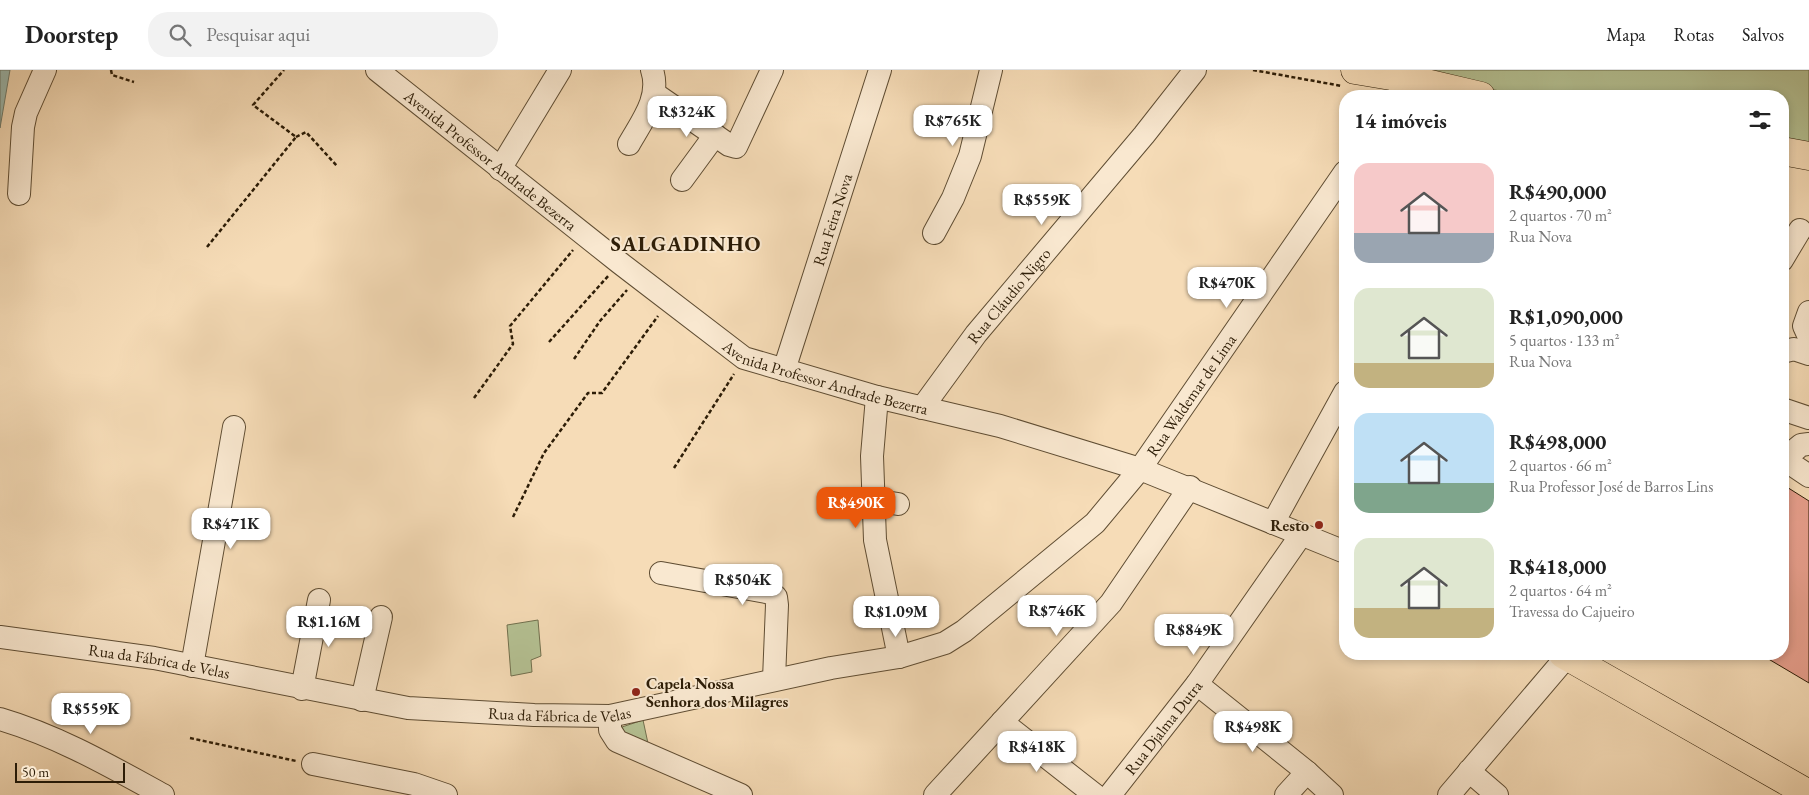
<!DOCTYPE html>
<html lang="pt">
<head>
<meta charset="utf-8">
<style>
	body { margin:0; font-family:"EB Garamond",serif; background:#f2f2f2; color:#222; height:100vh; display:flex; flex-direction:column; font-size:19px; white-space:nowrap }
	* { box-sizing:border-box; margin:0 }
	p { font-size:16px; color:#767676 }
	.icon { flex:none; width:28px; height:28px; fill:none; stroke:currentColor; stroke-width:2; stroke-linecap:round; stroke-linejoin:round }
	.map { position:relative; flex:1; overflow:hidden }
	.panel { position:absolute; left:1339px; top:20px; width:450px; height:570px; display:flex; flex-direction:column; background:#fff; border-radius:20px; box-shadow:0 2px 8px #0003 }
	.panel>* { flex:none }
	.scale { position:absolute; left:15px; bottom:12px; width:110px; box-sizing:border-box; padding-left:5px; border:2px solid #2d1d07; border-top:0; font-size:14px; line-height:18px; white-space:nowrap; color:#2d1d07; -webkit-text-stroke:4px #f9e8d0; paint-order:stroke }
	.price { position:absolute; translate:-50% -42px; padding:0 11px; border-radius:10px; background:#fff; color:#222; font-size:16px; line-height:32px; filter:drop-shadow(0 1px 2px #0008) }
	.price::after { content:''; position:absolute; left:50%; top:30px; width:15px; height:11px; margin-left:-8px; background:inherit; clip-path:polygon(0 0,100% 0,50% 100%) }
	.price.on { background:#ea580c; color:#fff }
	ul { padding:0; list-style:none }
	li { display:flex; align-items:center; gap:15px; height:125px; padding:0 15px }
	li span { display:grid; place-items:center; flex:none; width:140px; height:100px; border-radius:15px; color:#555 }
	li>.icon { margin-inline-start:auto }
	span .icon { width:60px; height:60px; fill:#fffc; stroke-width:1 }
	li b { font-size:21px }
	h2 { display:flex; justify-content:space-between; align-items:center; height:60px; padding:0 15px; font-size:21px }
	header { display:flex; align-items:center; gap:30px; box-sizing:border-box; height:70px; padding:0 25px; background:#fff; border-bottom:1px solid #e0e0e0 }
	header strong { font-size:24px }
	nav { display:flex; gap:28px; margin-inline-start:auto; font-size:18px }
	.search { width:350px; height:45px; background:#f2f2f2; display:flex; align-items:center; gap:12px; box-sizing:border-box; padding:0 18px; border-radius:20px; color:#767676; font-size:19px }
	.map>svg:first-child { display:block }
	.green { fill:#b5c294; stroke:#71704e }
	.water { fill:#9dbbb1; stroke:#707c6d }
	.building { fill:#e8a08e; stroke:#2d1d07 }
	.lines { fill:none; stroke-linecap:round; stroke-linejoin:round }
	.minor-casing { stroke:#5f4d33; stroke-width:24 }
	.major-casing { stroke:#2d1d07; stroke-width:29 }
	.highway-casing { stroke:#2d1d07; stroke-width:29 }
	.path { stroke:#2d1d07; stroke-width:2.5; stroke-dasharray:4 2.5; stroke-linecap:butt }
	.minor { stroke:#f9e8d0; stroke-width:22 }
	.major { stroke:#f6dcb7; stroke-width:28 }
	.highway { stroke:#f6dcb7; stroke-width:28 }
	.poi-dot { fill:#8f2418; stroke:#f9e8d0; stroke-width:2 }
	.labels { text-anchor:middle; stroke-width:4; stroke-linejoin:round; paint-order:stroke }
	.street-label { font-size:16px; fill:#2d1d07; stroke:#f9e8d0 }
	.poi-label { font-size:16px; font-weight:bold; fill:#2d1d07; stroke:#f9e8d0; text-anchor:end }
	.district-label { font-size:21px; font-weight:bold; letter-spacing:1px; fill:#2d1d07; stroke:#f9e8d0 }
</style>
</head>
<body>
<header>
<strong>Doorstep</strong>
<div class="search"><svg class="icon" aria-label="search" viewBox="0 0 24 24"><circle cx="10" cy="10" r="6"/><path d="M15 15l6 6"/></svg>Pesquisar aqui</div>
<nav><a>Mapa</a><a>Rotas</a><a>Salvos</a></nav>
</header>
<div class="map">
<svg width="1809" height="725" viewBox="0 0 1809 725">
	<rect width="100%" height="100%" fill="#f6dcb7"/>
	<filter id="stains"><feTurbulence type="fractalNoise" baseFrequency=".004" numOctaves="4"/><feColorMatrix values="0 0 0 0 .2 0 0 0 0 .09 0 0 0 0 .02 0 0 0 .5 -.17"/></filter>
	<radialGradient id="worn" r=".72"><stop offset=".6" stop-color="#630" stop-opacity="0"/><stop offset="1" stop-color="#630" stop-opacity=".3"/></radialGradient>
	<g class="green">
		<path d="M1379,0H1809V83L1783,78L1782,26H1529Z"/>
		<path d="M538,550L541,586L531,590L532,602L511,606L507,555Z"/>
		<path d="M643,650L649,678L631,675L622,657Z"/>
	</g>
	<path class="water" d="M0,0H10L0,58Z"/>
	<path class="building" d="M1782,414L1809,431V613L1760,584H1782Z"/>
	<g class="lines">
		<g class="minor-casing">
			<g id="minor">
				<path id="s1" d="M377,0L620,193L744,288L877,327L1000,356L1140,399L1345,482"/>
				<path d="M655,24L729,75L736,77L772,0"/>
				<path d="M1398,26L1409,9"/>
				<path d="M629,74C642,51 661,27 652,0"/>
				<path d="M500,99L560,0"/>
				<path d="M682,110L715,65"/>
				<path d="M19,124L23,57L26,43L45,0"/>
				<path d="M934,163L953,128L970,86L991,0"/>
				<path d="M1782,190L1800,160"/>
				<path d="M1809,242L1804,256L1809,267"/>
				<path d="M1782,282L1794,279L1809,284"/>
				<path id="s2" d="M784,300L880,0"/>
				<path d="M877,327L872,386L875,470L899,587"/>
				<path id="s3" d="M922,338L976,264L1144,65L1195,0"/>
				<path d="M1782,339L1809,348"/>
				<path d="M1782,388L1809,406"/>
				<path d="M1784,389L1801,375L1809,374"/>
				<path d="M873,430L898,434"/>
				<path d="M1273,453L1345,322"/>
				<path d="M661,503L772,523L776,527L777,535L774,609"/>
				<path id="s4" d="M0,567L154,588L408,638L534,645L610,646L831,598L899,587L945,573L964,561L1095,453L1140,399L1345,102"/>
				<path d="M192,596L234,357"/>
				<path d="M1197,614L1307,702L1332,725"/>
				<path d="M302,619L319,530"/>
				<path d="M362,630L381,547"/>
				<path d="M610,646V660L617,671L741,725"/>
				<path d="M0,649C58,666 110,696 163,725"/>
				<path d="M1002,652L1095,725"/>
				<path d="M313,694L414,714L446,725"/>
				<path d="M1469,701L1497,725"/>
				<path d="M935,725L1111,533L1190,417"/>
				<path id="s5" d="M1110,725L1197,614L1301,465"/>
				<path d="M1286,725L1307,702"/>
				<path d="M1449,725L1569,584"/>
			</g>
		</g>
		<g class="major-casing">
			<path id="major" d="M1563,584L1809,724"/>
		</g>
		<g class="highway-casing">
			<g id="highway">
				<path d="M1355,0L1409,9L1481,26"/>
				<path d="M1782,81L1809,86"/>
			</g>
		</g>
		<g class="path">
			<path d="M111,0L112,5L134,12"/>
			<path d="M1253,0L1342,16"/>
			<path d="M296,67L306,62L337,96"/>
			<path d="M207,177L296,67L253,35L284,0"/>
			<path d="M549,272L609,205"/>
			<path d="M574,289L600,251L627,220"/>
			<path d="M474,328L513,274L510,256L573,180"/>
			<path d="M674,398L734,304"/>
			<path d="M513,447L544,383L588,323H602L658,246"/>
			<path d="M190,668L296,691"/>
		</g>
		<use href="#minor" class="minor"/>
		<use href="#major" class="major"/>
		<use href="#highway" class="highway"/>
	</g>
	<g class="poi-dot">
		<circle cx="1319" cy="455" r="5"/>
		<circle cx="636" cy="622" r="5"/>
	</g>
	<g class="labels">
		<g class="street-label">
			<text dy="6" stroke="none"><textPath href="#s1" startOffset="145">Avenida Professor Andrade Bezerra</textPath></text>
			<text dy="6" stroke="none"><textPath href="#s2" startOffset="158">Rua Feira Nova</textPath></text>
			<text dy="6" stroke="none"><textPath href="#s3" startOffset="142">Rua Cláudio Nigro</textPath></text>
			<text dy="6" stroke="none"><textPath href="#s1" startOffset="550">Avenida Professor Andrade Bezerra</textPath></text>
			<text dy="6" stroke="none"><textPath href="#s4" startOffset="1312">Rua Waldemar de Lima</textPath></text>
			<text dy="6" stroke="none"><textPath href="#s4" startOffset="161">Rua da Fábrica de Velas</textPath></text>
			<text dy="6" stroke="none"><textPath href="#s4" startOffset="566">Rua da Fábrica de Velas</textPath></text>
			<text dy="6" stroke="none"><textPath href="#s5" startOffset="86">Rua Djalma Dutra</textPath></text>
		</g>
		<g class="poi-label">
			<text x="1309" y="461">Resto</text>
			<text x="646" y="619" text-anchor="start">Capela Nossa<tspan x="646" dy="18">Senhora dos Milagres</tspan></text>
		</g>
		<g class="district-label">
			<text x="686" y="181">SALGADINHO</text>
		</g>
	</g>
	<rect width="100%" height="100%" filter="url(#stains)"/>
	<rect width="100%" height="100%" fill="url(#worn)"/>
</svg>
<div class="scale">50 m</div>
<b class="price" style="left:687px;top:68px">R$324K</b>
<b class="price" style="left:953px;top:77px">R$765K</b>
<b class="price" style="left:1042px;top:156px">R$559K</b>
<b class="price" style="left:1227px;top:239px">R$470K</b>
<b class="price on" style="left:856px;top:459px">R$490K</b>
<b class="price" style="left:231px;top:480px">R$471K</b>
<b class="price" style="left:743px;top:536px">R$504K</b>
<b class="price" style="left:1057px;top:567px">R$746K</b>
<b class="price" style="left:896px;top:568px">R$1.09M</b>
<b class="price" style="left:329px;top:578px">R$1.16M</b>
<b class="price" style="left:1194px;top:586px">R$849K</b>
<b class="price" style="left:91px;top:665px">R$559K</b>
<b class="price" style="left:1253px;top:683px">R$498K</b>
<b class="price" style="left:1037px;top:703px">R$418K</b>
<section class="panel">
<h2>14 imóveis<svg class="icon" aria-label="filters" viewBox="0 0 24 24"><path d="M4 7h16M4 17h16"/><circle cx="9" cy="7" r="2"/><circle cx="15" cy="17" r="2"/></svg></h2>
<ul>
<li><span style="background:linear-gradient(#f6c9c9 70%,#9aa5b1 0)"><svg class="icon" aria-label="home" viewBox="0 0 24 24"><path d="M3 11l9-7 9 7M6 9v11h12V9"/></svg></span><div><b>R$490,000</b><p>2 quartos · 70 m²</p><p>Rua Nova</p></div></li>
<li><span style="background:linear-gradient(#dfe7d0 75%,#c2b280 0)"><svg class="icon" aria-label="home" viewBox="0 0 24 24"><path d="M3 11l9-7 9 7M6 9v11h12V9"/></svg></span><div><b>R$1,090,000</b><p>5 quartos · 133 m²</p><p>Rua Nova</p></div></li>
<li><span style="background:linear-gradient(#bfe0f5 70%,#7fa58c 0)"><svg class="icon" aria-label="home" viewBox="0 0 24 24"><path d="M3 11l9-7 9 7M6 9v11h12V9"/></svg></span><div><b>R$498,000</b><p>2 quartos · 66 m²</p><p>Rua Professor José de Barros Lins</p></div></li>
<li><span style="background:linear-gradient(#dfe7d0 70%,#c2b280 0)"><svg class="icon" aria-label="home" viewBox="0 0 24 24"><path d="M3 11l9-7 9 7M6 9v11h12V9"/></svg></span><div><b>R$418,000</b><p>2 quartos · 64 m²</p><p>Travessa do Cajueiro</p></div></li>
</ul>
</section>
</div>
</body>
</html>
